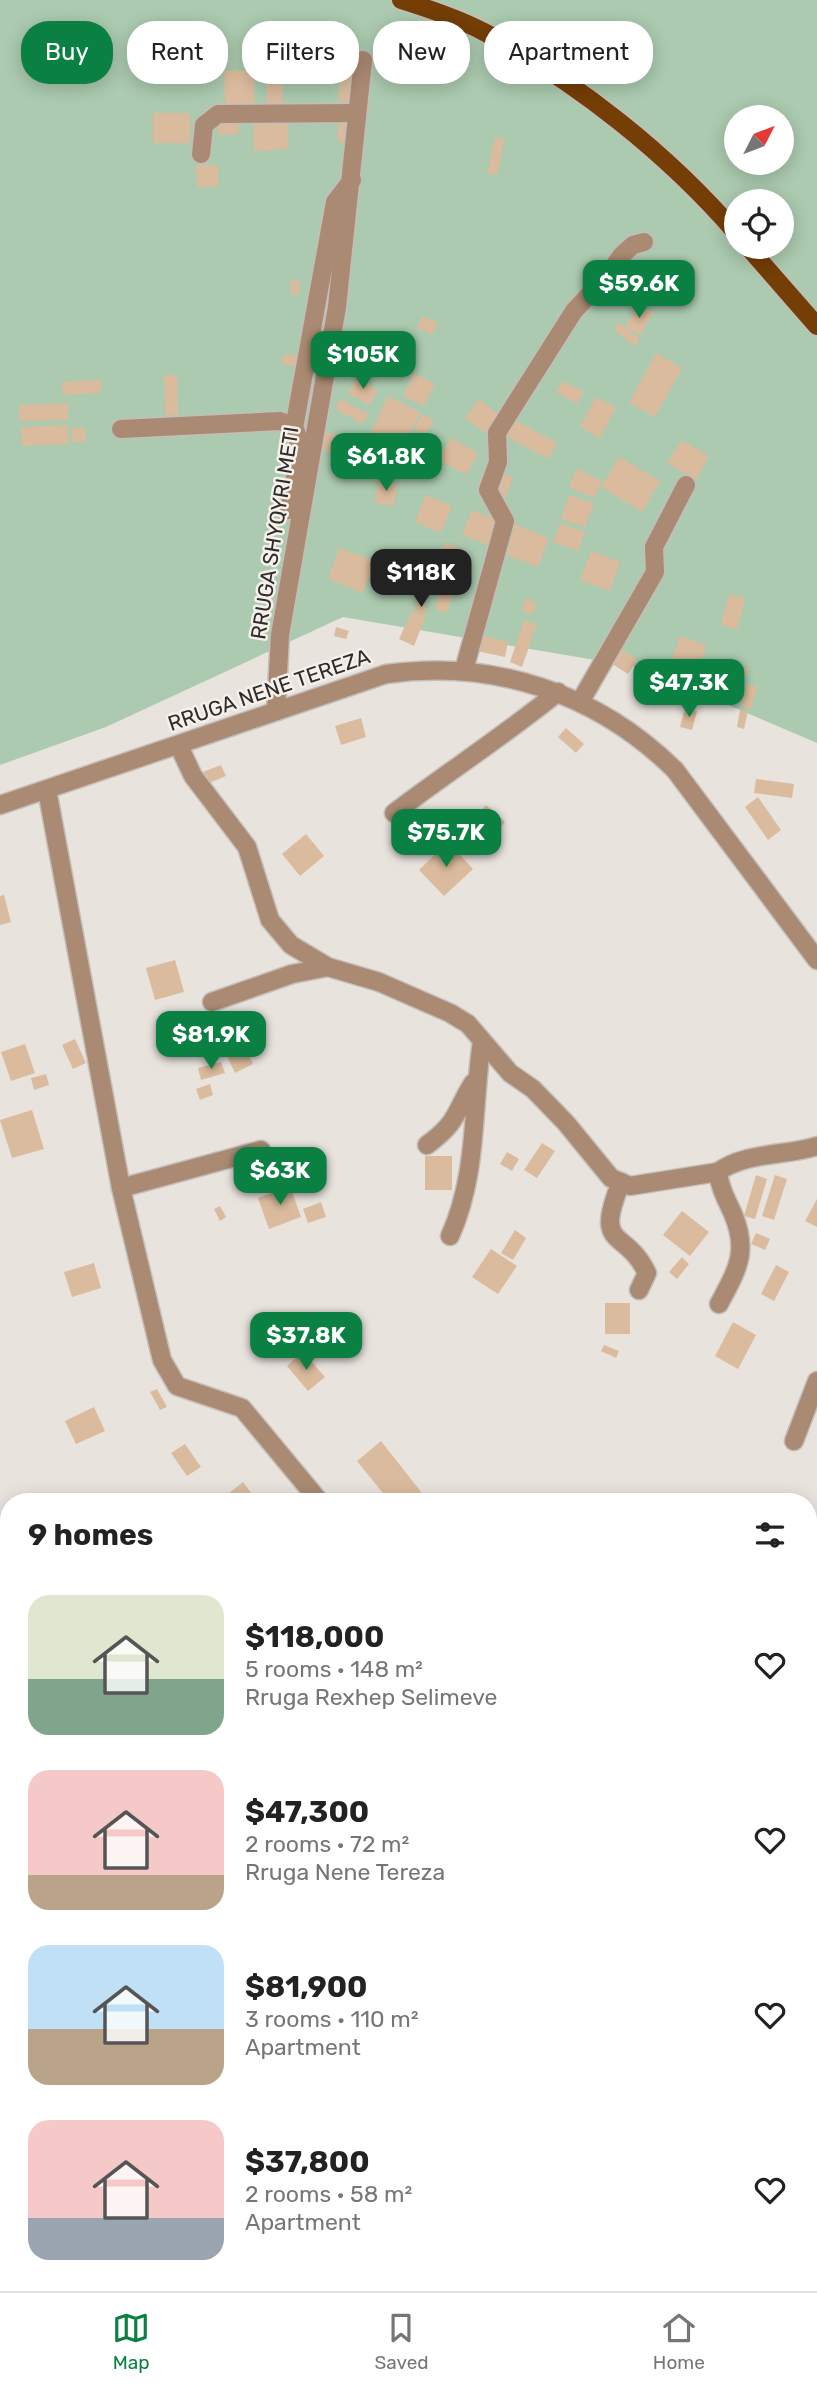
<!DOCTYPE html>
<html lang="en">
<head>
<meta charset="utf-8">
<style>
	body { margin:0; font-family:Rubik,sans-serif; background:#f6f6f6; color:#222; height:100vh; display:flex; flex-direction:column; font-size:26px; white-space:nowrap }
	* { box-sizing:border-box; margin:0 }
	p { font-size:23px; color:#767676 }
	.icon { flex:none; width:38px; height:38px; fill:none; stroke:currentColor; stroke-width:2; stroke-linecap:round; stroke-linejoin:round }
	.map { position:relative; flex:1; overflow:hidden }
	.panel { position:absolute; left:0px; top:1493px; width:817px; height:800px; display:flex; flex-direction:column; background:#fff; border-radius:28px 28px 0 0; box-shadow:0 4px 18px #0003 }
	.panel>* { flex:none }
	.guide { position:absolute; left:21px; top:21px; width:775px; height:63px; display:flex; gap:14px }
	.needle { width:46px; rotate:48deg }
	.fabs { position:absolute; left:724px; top:105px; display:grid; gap:14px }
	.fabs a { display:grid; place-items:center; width:70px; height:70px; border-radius:50%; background:#fff; box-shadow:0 4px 18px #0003; font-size:35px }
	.price { position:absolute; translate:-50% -60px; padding:0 16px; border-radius:14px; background:#0b8043; color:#fff; font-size:23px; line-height:46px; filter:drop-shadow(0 2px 4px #0008) }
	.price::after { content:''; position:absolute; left:50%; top:42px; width:21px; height:16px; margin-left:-10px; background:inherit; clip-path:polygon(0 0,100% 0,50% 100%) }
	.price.current { background:#222; color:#fff }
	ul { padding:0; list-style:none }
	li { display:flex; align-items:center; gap:21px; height:175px; padding:0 28px }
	li span { display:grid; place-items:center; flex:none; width:196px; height:140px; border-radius:21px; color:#555 }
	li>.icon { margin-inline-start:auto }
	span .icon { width:84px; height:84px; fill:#fffc; stroke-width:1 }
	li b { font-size:30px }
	h2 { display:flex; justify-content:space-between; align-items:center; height:84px; padding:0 28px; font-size:30px }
	.chip { padding:0 24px; border-radius:28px; background:#fff; box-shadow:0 4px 18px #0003; font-size:24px; line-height:63px }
	.chip.current { background:#0b8043; color:#fff }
	.tab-bar { display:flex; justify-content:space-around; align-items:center; height:98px; border-top:2px solid #e0e0e0; background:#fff; font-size:19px; color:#767676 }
	.tab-bar a { display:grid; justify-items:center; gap:4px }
	.tab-bar .current { color:#0b8043 }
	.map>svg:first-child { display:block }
	.green { fill:#abcaaf; fill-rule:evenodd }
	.building { fill:#dbbb9d }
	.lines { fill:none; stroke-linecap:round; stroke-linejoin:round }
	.minor-casing { stroke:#c4beba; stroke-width:21 }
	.major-casing { stroke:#c4beba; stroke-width:21 }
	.minor { stroke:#aa8a72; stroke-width:18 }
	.major { stroke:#743e06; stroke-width:18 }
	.labels { text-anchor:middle; stroke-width:5; stroke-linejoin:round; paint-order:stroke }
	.street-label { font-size:21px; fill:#2f2c2b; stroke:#f6f0eb }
</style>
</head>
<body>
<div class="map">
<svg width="817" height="2291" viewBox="0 0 817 2291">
	<rect width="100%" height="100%" fill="#e9e3de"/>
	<path class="green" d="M0,0H817V743L642,668L343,617L106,727L0,765ZM737,117H782V163H737ZM737,201H782V247H737Z"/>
	<g class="building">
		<path d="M342,68L355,69L352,102L338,101Z"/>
		<path d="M254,70L255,104L225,105L224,71Z"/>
		<path d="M282,80L283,106L267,107L266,81Z"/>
		<rect x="153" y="113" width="37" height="30"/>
		<path d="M339,116L352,118L350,143L337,142Z"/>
		<path d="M238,119L239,134L218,135V120Z"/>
		<path d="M287,122L289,149L254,151L253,124Z"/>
		<path d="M495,137L505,139L497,175L487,173Z"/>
		<path d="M196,165H218V187H197Z"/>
		<path d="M299,280L300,295H291L290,281Z"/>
		<path d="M638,305L653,313L640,335L625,327Z"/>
		<path d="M422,316L438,323L432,335L417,328Z"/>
		<path d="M619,323L640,339L635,346L614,330Z"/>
		<path d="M384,330L410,343L400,365L373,353Z"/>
		<path d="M656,353L682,368L655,417L629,403Z"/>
		<path d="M283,354L299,355L298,366L283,365Z"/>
		<path d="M414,373L435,384L424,406L403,396Z"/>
		<path d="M164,375H177L178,415H165Z"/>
		<path d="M357,378L378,390L369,405L348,393Z"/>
		<path d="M101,380V393L63,395L62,382Z"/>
		<path d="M563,381L584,392L577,404L556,392Z"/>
		<path d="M388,396L420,412L404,448L371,433Z"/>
		<path d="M596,397L616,408L600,438L580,427Z"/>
		<path d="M340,399L369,414L363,424L335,409Z"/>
		<path d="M479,399L502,417L488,435L465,418Z"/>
		<path d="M68,403V420L19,421V405Z"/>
		<path d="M422,414L434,420L426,435L414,429Z"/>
		<path d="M513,419L557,443L548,459L504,435Z"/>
		<path d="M68,425L69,444L22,446L21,427Z"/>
		<rect x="72" y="428" width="14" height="14"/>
		<path d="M326,432L350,439L346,456L321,449Z"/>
		<path d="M451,438L478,453L466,475L439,460Z"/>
		<path d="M681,440L709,456L696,480L667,463Z"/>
		<path d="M619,457L660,481L642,512L601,487Z"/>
		<path d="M376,465L389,466L387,479L375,477Z"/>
		<path d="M577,469L602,481L594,498L569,487Z"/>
		<path d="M500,472L513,477L505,498L492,493Z"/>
		<path d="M378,481L397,484L394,506L375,503Z"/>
		<path d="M426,495L452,506L441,533L415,522Z"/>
		<path d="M569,495L594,503L585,527L561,519Z"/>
		<path d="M472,510L497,520L487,545L462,535Z"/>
		<path d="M560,523L585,532L578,551L553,542Z"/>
		<path d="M514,524L549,538L538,567L503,554Z"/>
		<path d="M445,543L459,548L451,571L437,566Z"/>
		<path d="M339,548L375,561L363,593L328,579Z"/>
		<path d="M591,551L620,562L610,591L580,580Z"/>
		<path d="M441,590L453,594L446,613L435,609Z"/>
		<path d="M729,594L745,598L737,629L721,625Z"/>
		<path d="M527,598L537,604L531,615L521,609Z"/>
		<path d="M418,603L428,608L425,614L414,609Z"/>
		<path d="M412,610L426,615L414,646L399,639Z"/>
		<path d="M524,620L537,624L522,667L510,662Z"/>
		<path d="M336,627L349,631L346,639L334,636Z"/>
		<path d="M480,635L508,642L505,657L477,651Z"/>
		<path d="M680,636L706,645L697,672L671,663Z"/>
		<path d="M615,645L637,660L628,674L606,660Z"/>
		<path d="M722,659L749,669L745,679L718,669Z"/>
		<path d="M747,684L757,687L751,709L741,706Z"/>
		<path d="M685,708L697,711L692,730L680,727Z"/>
		<path d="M740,710L748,711L744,729L737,727Z"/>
		<path d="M361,718L366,737L341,745L335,726Z"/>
		<path d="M566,728L584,744L576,753L558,737Z"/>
		<path d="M221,765L226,776L204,785L200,773Z"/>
		<path d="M756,779L794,784L792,798L754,793Z"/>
		<path d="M758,797L781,830L768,840L745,807Z"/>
		<path d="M486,805L505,822L481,848L463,832Z"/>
		<path d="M306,834L324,856L300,876L282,854Z"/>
		<path d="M448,842L473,869L444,896L419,870Z"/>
		<path d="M4,895L11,922L0,925V896Z"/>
		<path d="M175,960L184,992L155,1000L146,968Z"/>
		<path d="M75,1039L86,1063L73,1069L62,1045Z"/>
		<path d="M243,1043L253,1064L235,1073L225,1052Z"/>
		<path d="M25,1044L35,1073L11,1081L1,1052Z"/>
		<path d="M221,1062L225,1073L201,1080L198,1068Z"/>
		<path d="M46,1074L49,1085L34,1090L31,1078Z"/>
		<path d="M210,1084L213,1095L200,1100L196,1089Z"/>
		<path d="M32,1110L44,1149L12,1158L0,1120Z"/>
		<path d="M542,1143L555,1151L537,1178L524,1170Z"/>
		<path d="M507,1152L519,1159L512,1171L500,1164Z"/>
		<rect x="425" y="1156" width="27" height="34"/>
		<path d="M756,1175L767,1179L755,1219L744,1216Z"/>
		<path d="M775,1175L787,1179L774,1220L762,1216Z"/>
		<path d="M290,1186L301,1217L269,1229L258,1198Z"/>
		<path d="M817,1199V1227L805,1221Z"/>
		<path d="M321,1202L326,1217L308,1223L303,1209Z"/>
		<path d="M220,1206L226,1217L220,1221L214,1209Z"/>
		<path d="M682,1211L709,1232L690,1256L663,1235Z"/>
		<path d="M515,1230L526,1238L513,1260L501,1253Z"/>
		<path d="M756,1233L770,1239L765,1250L751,1244Z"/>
		<path d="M491,1249L517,1266L498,1294L472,1277Z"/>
		<path d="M682,1257L689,1264L677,1279L669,1272Z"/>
		<path d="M94,1263L101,1288L72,1297L64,1272Z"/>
		<path d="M776,1265L789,1272L774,1301L761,1294Z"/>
		<rect x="605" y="1303" width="25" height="31"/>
		<path d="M733,1322L756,1335L738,1369L715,1356Z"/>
		<path d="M604,1345L619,1351L616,1358L601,1351Z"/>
		<path d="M303,1352L325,1377L308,1391L287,1366Z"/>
		<path d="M157,1389L167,1407L160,1410L150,1392Z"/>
		<path d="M94,1407L105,1431L76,1444L65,1421Z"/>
		<path d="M381,1441L429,1502H390L357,1461Z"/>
		<path d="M185,1444L201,1467L187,1476L171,1453Z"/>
		<path d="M243,1482L258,1502H218Z"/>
		<path d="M70,2284H89L86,2291H67Z"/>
	</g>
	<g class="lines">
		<g class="minor-casing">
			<g id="minor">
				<path d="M201,154L204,125L218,114L357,113"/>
				<path d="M294,428L335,202L352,180"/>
				<path d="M121,429L280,421C285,423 292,425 295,430C304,442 292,493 289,510"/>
				<path d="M464,670L505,521L488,490L498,462L497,433L515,404L574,311L606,277L621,256L633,245L644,242"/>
				<path d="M580,702L655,572L654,547L686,485"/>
				<path d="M276,711L280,635L337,307L363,60"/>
				<path d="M179,746L193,776L247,847L270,920L291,945L328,967L379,982L450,1013L468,1024L510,1073L533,1089L566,1123L611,1178L630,1186L718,1172"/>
				<path d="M47,790L121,1188L162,1360L177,1386L242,1408L320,1502"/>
				<path d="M0,805L386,674C494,659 597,693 675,770L817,960"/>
				<path d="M394,813C448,772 505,735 558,692"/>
				<path d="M212,1002L292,974L328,967"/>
				<path d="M427,1145C459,1121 454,1114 473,1083"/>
				<path d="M621,1182C593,1251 625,1227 647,1273L639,1290"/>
				<path d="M121,1188L261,1150"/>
				<path d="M450,1236C478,1174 472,1108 482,1041"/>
				<path d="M719,1304C737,1270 749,1252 733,1214C726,1198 720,1189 718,1172C745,1152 785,1156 817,1146"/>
				<path d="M794,1441L817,1381"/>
				<path d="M808,2018L817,2022"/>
			</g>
		</g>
		<g class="major-casing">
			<g id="major">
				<path d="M401,0C429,9 460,19 486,33C578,83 668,154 737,234"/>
				<path d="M748,247L817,326"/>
			</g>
		</g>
		<use href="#minor" class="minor"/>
		<use href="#major" class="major"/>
	</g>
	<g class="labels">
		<g class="street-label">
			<text transform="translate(275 533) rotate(-81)" y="7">RRUGA SHYQYRI METI</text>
			<text transform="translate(269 690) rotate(-19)" y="7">RRUGA NENE TEREZA</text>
		</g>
	</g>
</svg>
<div class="fabs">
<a><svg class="needle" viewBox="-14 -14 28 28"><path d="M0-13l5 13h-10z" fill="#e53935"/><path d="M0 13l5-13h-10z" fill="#767676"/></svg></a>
<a><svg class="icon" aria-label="locate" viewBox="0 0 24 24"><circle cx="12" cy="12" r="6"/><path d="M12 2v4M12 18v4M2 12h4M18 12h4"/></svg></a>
</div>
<b class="price" style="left:639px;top:320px">$59.6K</b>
<b class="price" style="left:363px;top:391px">$105K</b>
<b class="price" style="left:386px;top:493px">$61.8K</b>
<b class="price current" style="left:421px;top:609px">$118K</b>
<b class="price" style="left:689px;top:719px">$47.3K</b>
<b class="price" style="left:446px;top:869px">$75.7K</b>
<b class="price" style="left:211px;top:1071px">$81.9K</b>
<b class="price" style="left:280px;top:1207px">$63K</b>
<b class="price" style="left:306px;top:1372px">$37.8K</b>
<div class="guide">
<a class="chip current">Buy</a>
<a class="chip">Rent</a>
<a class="chip">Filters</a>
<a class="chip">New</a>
<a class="chip">Apartment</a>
</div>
<section class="panel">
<h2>9 homes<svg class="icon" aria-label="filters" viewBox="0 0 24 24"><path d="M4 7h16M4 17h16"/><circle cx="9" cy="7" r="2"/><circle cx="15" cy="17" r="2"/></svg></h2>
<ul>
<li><span style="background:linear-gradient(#dfe7d0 60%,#7fa58c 0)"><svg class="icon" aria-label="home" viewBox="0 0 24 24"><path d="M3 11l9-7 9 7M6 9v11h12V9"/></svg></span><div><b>$118,000</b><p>5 rooms · 148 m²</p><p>Rruga Rexhep Selimeve</p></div><svg class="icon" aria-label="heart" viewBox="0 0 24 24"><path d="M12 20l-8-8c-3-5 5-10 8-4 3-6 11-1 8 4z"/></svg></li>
<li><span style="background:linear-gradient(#f6c9c9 75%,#b9a48a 0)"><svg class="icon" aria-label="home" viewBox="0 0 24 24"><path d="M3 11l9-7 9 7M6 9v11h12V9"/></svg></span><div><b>$47,300</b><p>2 rooms · 72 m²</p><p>Rruga Nene Tereza</p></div><svg class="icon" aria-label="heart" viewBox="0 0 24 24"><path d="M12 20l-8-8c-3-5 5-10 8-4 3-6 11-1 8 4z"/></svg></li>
<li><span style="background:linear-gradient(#bfe0f5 60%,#b9a48a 0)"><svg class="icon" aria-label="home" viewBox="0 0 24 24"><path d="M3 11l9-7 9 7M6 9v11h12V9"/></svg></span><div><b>$81,900</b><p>3 rooms · 110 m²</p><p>Apartment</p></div><svg class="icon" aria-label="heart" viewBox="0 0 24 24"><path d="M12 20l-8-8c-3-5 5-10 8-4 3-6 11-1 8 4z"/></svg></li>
<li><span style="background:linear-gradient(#f6c9c9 70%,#9aa5b1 0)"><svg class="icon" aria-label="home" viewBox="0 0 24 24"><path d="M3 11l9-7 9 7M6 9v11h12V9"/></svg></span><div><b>$37,800</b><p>2 rooms · 58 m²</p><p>Apartment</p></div><svg class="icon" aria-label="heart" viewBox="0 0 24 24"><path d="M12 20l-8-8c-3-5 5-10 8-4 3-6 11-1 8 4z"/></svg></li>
</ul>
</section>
</div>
<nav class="tab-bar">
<a class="current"><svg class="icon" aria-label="map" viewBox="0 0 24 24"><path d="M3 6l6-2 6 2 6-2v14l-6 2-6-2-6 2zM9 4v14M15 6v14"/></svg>Map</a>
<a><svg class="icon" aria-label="saved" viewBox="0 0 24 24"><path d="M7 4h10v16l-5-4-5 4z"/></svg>Saved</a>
<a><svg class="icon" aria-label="home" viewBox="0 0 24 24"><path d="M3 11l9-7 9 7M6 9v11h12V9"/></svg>Home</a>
</nav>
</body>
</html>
